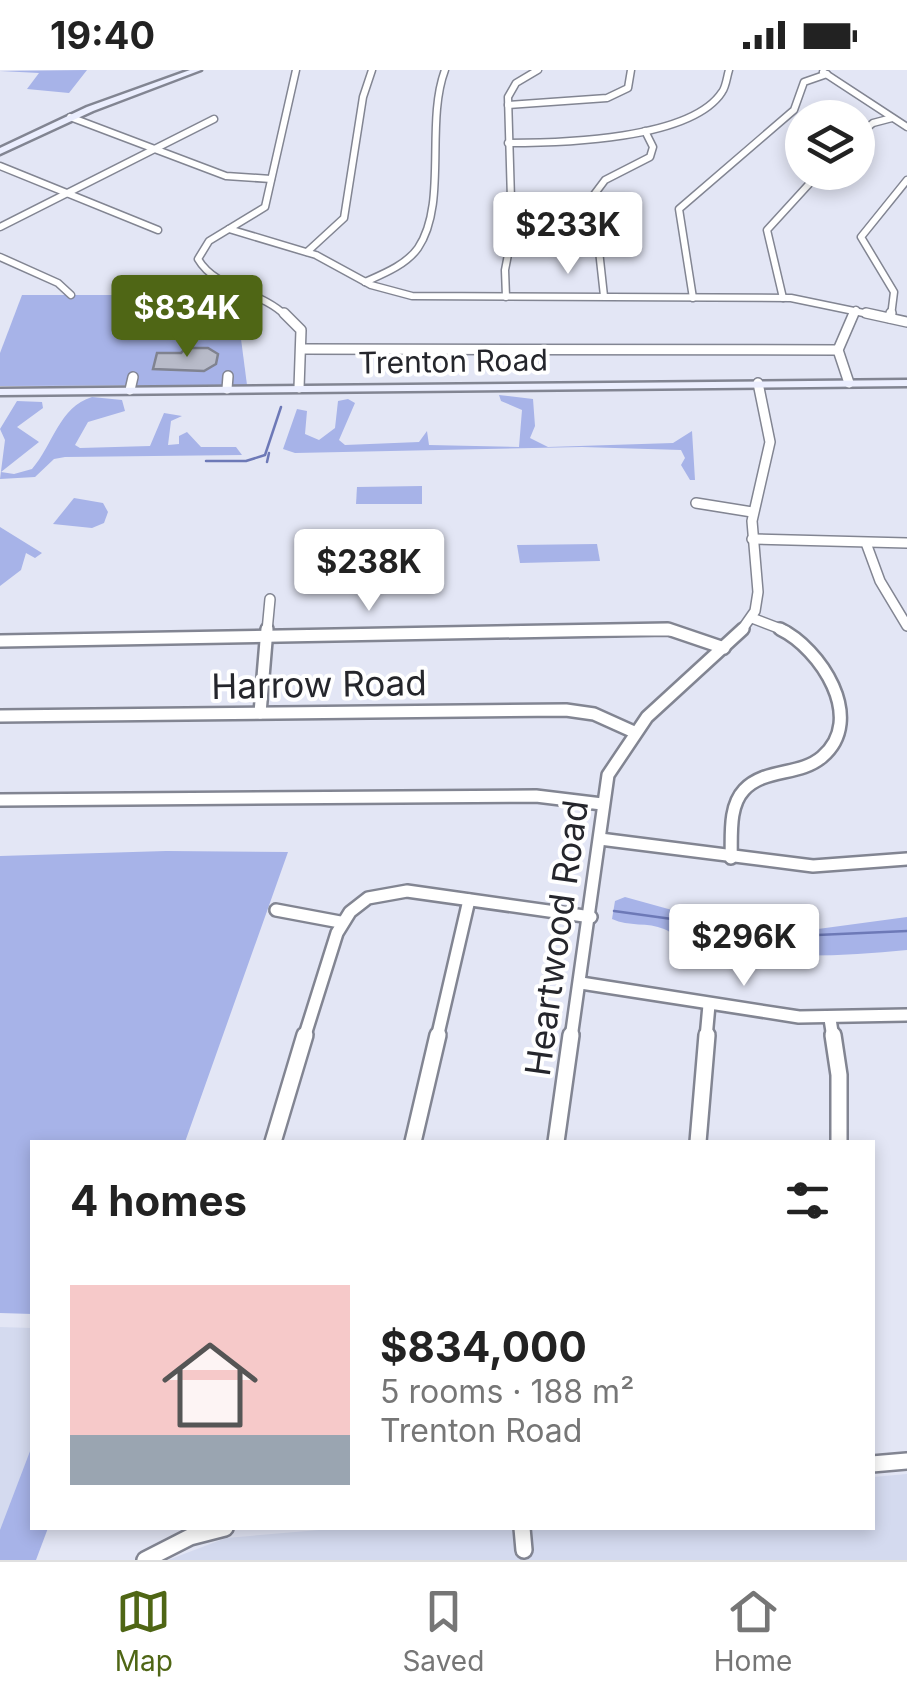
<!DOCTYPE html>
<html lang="en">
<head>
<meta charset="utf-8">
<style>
	body { margin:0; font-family:Inter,sans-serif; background:#f6f6f6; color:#222; height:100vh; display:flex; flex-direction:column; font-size:38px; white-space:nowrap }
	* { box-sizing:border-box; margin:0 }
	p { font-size:32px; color:#767676 }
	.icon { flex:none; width:55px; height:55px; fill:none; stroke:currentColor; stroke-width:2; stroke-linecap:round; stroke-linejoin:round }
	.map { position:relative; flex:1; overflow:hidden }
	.drawer { position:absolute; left:30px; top:1070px; width:845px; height:390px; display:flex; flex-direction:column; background:#fff; border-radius:0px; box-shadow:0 5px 15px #0003 }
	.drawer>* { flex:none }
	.tools { position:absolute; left:785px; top:30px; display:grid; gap:20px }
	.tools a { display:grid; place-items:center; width:90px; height:90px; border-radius:50%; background:#fff; box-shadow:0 5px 15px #0003; font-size:50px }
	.price { position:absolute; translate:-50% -85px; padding:0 22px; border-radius:10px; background:#fff; color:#222; font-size:32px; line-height:65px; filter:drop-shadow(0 2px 5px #0008) }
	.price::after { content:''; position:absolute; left:50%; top:60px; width:30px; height:22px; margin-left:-15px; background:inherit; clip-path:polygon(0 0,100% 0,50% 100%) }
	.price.on { background:#4f6615; color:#fff }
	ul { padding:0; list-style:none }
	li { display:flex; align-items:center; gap:30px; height:250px; padding:0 40px }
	li span { display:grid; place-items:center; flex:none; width:280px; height:200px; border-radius:0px; color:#555 }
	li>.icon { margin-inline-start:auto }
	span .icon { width:120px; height:120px; fill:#fffc; stroke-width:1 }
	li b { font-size:42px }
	h2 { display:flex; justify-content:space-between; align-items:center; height:120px; padding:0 40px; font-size:42px }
	.status { display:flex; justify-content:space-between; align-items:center; height:70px; padding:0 50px; background:#fff; direction:ltr }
	.status svg { height:28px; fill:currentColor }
	.menu { display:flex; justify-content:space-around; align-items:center; height:140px; border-top:2px solid #e0e0e0; background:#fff; font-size:28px; color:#767676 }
	.menu a { display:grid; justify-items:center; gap:5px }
	.menu .on { color:#4f6615 }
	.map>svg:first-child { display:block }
	.built { fill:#d4daef }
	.green { fill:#a7b3e8 }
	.water { fill:#8c9cf2; stroke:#6d79b7; stroke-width:2.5 }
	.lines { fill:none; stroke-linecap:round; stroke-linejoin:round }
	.stream { stroke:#6d79b7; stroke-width:2.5 }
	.building { fill:#b8bbc9; stroke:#808390; stroke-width:2.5 }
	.street-far3-casing { stroke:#828592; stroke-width:9 }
	.street-far2-casing { stroke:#828592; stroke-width:12 }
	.street-far1-casing { stroke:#828592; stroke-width:16 }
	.street-casing { stroke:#828592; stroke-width:20 }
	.secondary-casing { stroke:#828592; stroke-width:5 }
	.street-far3 { stroke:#fff; stroke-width:6 }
	.street-far2 { stroke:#fff; stroke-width:9 }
	.street-far1 { stroke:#fff; stroke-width:11 }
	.street { stroke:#fff; stroke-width:15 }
	.secondary { fill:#ebeefe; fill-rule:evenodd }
	.labels { text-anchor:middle; stroke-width:8; stroke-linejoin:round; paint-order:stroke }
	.far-street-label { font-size:30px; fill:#25262c; stroke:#fff }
	.street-label { font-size:35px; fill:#25262c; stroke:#fff }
</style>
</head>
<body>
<div class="status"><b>19:40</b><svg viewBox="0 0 49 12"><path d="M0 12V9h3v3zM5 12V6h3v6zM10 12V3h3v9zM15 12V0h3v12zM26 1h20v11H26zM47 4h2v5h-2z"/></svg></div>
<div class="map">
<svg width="907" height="1490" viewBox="0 0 907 1490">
	<rect width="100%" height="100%" fill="#e3e6f5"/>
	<g class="built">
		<path d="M0,1257L32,1258V1407L0,1490Z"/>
		<path d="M907,1404V1490H168L226,1468L342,1458H872L873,1407Z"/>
	</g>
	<g class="green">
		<path d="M87,0L69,23L27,19L39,3L0,1Z"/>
		<path d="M22,225H147L238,246L247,315L0,316V283Z"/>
		<path d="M499,325L533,329L535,356L530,368L548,377L673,373L692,361L695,410H690L681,395L685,388L681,380L582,377L295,383L283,379L297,339L307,341L305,364L319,370L335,358L338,331L348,329L355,333L339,370L345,375L419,372L427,361L429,375L519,377L522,340L501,331Z"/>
		<path d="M92,327L122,330L125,341L88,352L75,375L80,378L150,376L164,343L182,346L171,351L168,375L179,374V366L187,362L201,377H236L242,385L65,387L54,389L35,407L0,409L5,370L0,359L17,331L42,332L43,338L17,357L39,372L1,402L14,404L32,399C53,375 59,337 92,327Z"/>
		<path d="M422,416V434H356L357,417Z"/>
		<path d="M74,428L103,433L108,442L104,453L92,458L53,454Z"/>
		<path d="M0,457L42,483L35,488L26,483L21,500L0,516Z"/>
		<path d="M597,474L600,491L520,493L517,475Z"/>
		<path d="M166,781L288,782L185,1072H32V1244L0,1243V786Z"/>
		<path d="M625,827L690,845L704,836L818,859L907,847V880C833,887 756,891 684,870C676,868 672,862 664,859C648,852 629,857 612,849L615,831Z"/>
		<path d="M32,1376V1458H48L36,1490H0V1460Z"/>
	</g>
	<path class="water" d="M394,475L395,504L348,505L350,476Z"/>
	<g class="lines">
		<g class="stream">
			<path d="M206,391H246L265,385L281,337"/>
			<path d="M267,392L269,383"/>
			<path d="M614,841L795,866L907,861"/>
		</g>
	</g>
	<path class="building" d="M186,278H208L218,284L216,294L204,301L153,299L157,283H181Z"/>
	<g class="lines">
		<g class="street-far3-casing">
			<g id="street-far3">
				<path d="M823,2L907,57"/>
				<path d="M508,35L607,28L628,18L631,0"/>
				<path d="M70,47L226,106L271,109"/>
				<path d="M858,65L873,53L892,48"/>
				<path d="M508,73C560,73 691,70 722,22C726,17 727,6 729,0"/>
				<path d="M0,96L158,160"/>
				<path d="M0,157L214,49"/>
				<path d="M229,159L316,185L371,215L412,226L791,228L878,246"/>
				<path d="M307,182L344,148L363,27L372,0"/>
				<path d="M0,187L58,213L71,225"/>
				<path d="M365,212C383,204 406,195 418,178C448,134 425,53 445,0"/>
				<path d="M604,226L593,126L605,110L650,87L653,77L645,61"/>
				<path d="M506,227L505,200L512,164L508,27L516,13L538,0"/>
				<path d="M693,228L679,139L794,40L804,12L827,4"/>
				<path d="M783,228L767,160L820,102"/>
				<path d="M286,246C260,220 216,220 198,189L209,171L265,137L296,0"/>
				<path d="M853,246L856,240"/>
				<path d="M891,246L894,222L861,167L907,110"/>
			</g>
		</g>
		<g class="street-far2-casing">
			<g id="street-far2">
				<path d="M284,243L301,260L299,318"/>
				<path d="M866,243L907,252"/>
				<path d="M890,248L891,243"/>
				<path d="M303,279L838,280"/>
				<path d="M849,313L838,280L854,243"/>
				<path d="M227,319L228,306"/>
				<path d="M130,320L133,307"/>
				<path d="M696,433L752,442"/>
				<path d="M752,469L907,473"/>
				<path d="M866,473L880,511L907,556"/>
				<path d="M752,548L786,561"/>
				<path d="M267,561L270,529"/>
				<path d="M541,561H675"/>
				<path d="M741,561L755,541L758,522L752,451L770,372L758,313"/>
			</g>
		</g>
		<g class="street-far1-casing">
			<g id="street-far1">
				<path d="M0,571L668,559L724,578"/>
				<path d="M260,643L267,559"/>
				<path d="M0,646L566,640L594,644L634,662"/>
				<path d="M0,730L536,726L602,734"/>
				<path d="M600,769L813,796L907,789"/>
				<path d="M731,788C732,767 728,737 744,720C764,698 800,706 822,687C867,649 820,578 780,559"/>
				<path d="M276,840L340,852"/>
				<path d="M581,913L799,947L907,945"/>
				<path d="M830,949L833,968"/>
				<path d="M304,968L337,863L350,842L368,828L407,821L591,847"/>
				<path d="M437,968L469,830"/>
				<path d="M571,968L608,705L647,647L743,559"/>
				<path d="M706,968L709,935"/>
			</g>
		</g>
		<g class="street-casing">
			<g id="street">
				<path d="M833,965L839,1005V1072"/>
				<path d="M273,1072L305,965"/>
				<path d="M413,1072L438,965"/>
				<path d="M556,1072L571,965"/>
				<path d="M698,1072L707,965"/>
				<path d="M872,1394L907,1391"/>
				<path d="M522,1458L524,1480"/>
				<path d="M145,1490L190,1467L225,1458"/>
			</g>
		</g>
		<g class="secondary-casing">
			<g id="secondary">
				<path d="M190,0H201L93,41L0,84V78L87,37Z"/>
				<path d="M907,310V316L0,325V319Z"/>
			</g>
		</g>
		<use href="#street-far3" class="street-far3"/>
		<use href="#street-far2" class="street-far2"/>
		<use href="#street-far1" class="street-far1"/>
		<use href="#street" class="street"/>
		<use href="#secondary" class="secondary"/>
	</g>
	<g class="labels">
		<g class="far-street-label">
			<text transform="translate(453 292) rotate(-1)" y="10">Trenton Road</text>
		</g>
		<g class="street-label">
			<text transform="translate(319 615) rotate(-1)" y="12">Harrow Road</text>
			<text transform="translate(557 868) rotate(-82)" y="12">Heartwood Road</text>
		</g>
	</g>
</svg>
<div class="tools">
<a><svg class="icon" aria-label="layers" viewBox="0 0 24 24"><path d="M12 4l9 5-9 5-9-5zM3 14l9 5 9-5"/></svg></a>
</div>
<b class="price" style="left:568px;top:207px">$233K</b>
<b class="price on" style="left:187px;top:290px">$834K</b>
<b class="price" style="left:369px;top:544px">$238K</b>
<b class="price" style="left:744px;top:919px">$296K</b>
<section class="drawer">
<h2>4 homes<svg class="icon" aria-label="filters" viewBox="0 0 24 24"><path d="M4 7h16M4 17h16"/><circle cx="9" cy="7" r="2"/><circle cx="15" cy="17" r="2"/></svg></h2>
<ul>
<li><span style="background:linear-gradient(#f6c9c9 75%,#9aa5b1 0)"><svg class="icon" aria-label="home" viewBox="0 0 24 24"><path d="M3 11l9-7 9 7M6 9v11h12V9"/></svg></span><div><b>$834,000</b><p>5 rooms · 188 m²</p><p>Trenton Road</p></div></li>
</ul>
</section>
</div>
<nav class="menu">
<a class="on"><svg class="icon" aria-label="map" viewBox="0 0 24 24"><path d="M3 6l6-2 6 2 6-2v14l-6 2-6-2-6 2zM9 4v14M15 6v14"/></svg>Map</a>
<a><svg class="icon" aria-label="saved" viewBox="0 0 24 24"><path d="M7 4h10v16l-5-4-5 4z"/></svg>Saved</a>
<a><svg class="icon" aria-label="home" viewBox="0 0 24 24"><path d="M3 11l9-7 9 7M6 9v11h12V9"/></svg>Home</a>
</nav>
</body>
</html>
